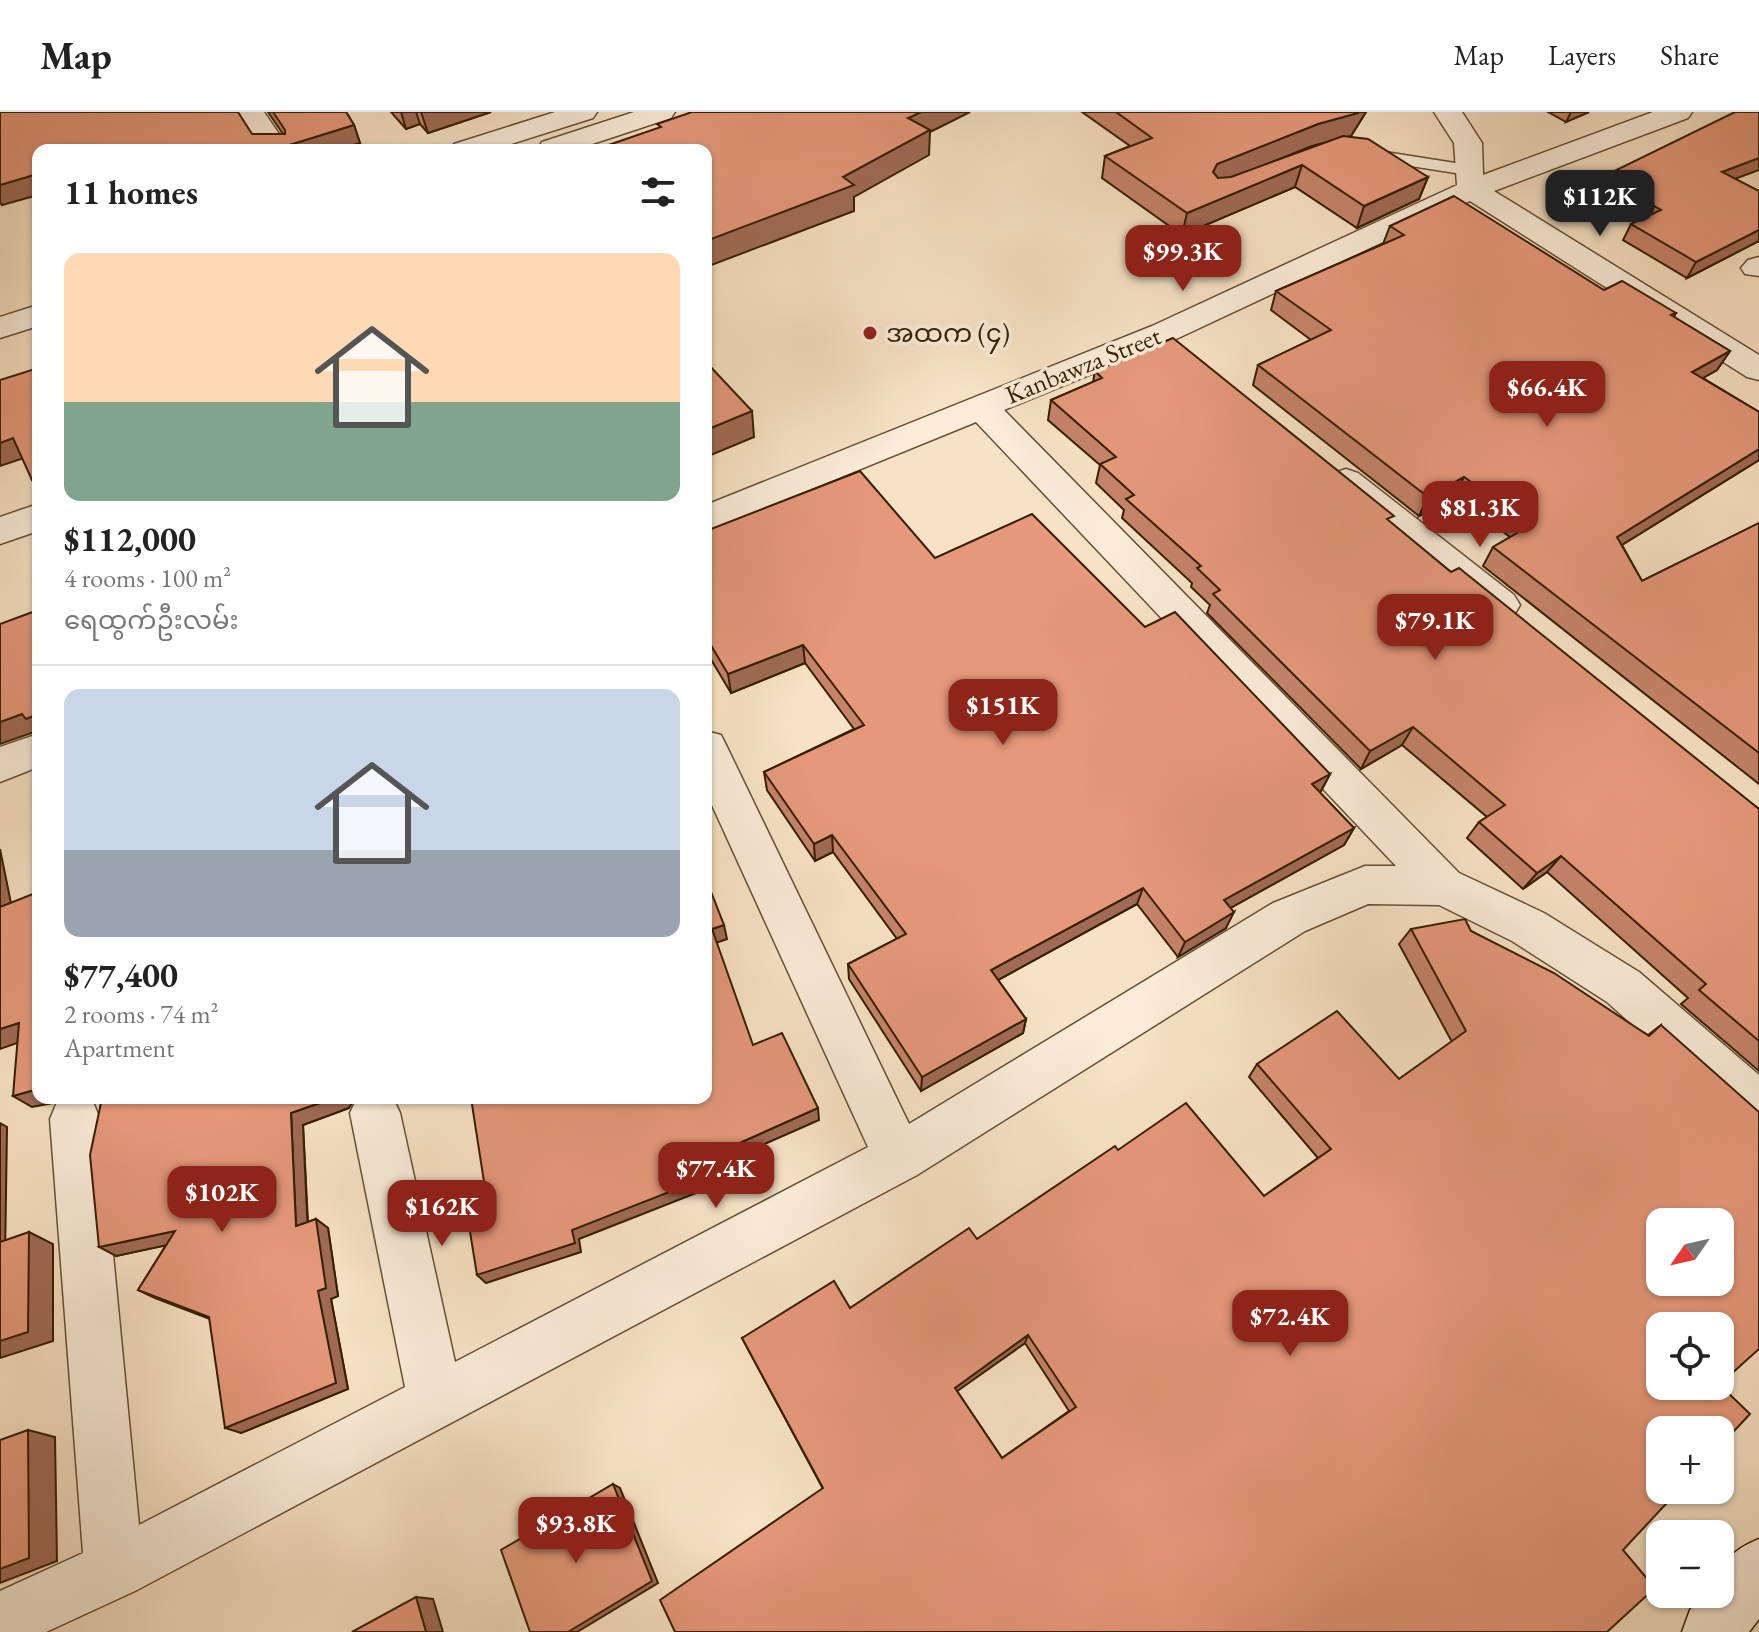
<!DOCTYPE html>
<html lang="en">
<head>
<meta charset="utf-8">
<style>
	body { margin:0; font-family:"EB Garamond","Noto Sans Myanmar",serif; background:#f6f6f6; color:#222; height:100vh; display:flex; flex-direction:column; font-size:30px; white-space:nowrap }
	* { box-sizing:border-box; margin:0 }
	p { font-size:26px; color:#767676 }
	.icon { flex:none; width:44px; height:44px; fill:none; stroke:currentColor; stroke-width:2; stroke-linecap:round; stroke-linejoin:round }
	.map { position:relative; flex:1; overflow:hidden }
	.panel { position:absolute; left:32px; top:32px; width:680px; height:960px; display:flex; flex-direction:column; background:#fff; border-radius:16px; box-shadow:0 2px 6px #0004 }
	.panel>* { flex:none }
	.needle { width:52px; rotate:236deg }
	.tools { position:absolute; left:1646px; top:1096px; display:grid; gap:16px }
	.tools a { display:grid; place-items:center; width:88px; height:88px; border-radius:16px; background:#fff; box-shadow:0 2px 6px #0004; font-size:40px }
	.price { position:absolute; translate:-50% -68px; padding:0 18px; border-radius:16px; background:#8f2418; color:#fff; font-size:26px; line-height:52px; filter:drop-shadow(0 2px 4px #0008) }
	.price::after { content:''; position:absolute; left:50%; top:48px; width:24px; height:18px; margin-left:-12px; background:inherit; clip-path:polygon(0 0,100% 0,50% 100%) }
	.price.on { background:#222; color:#fff }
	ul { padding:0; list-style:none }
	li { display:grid; align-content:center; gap:16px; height:424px; padding:0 32px }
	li+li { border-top:2px solid #e0e0e0 }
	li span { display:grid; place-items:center; height:248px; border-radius:16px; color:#555 }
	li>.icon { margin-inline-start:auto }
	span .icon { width:144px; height:144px; fill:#fffc; stroke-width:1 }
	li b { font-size:34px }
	h2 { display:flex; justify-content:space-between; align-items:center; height:96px; padding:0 32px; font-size:34px }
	header { display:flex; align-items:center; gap:48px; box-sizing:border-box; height:112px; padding:0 40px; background:#fff; border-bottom:2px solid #e0e0e0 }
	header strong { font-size:38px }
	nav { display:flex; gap:44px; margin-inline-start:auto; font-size:28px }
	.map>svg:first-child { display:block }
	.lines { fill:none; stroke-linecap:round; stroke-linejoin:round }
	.lane-casing { stroke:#664f31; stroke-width:3 }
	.street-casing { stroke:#664f31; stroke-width:3 }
	.secondary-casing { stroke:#361e00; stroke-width:3 }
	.lane { fill:#faecd9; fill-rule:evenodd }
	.street { fill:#faecd9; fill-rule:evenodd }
	.secondary { fill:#faecd9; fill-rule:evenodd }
	.wall { fill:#c58369; stroke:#361e00; stroke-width:2; fill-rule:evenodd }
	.shaded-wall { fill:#a06a55; stroke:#361e00; stroke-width:2 }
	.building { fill:#e5987a; stroke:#361e00; stroke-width:2; fill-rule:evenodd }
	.poi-dot { fill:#8f2418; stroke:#faecd9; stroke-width:3 }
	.labels { text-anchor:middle; stroke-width:7; stroke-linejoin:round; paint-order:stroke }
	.far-poi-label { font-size:26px; fill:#361e00; stroke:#faecd9; text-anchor:start }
	.far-street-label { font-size:26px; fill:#361e00; stroke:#faecd9 }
</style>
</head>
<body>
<header>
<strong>Map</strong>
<nav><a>Map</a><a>Layers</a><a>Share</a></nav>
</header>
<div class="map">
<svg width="1759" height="1520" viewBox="0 0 1759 1520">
	<rect width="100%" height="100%" fill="#f7e2c5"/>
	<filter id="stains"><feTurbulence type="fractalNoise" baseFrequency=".0025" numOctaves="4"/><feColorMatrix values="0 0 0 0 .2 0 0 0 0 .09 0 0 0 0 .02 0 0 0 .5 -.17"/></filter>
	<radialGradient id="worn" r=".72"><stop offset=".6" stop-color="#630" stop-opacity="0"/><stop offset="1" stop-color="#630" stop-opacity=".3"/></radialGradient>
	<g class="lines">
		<g class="lane-casing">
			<path id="lane" d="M1366,37L1468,53L1477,58L1468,63L1360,46L1357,42L1360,38Z"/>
		</g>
		<g class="street-casing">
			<g id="street">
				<path d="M236,0H264L290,38H262Z"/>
				<path d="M555,0H597L593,6L492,38H450L454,32Z"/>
				<path d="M634,0H675L671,6L574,38L538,36L542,30Z"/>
				<path d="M1434,0H1462L1482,31L1483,63L1653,0H1692L1688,6L1494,79L1759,243V268L1747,265L1470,89L1174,228L1004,298L1459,761L1544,801L1639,860L1759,963V1017L1742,1011L1607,890L1512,829L1439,793L1368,792L1305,819L917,1063L135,1479L46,1520H0V1479L83,1441L50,1007L57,990L68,986L93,990L100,1007L139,1413L405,1275L350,1001L357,986H393L400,1001L455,1250L868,1035L706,680V619L721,623L727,635L909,1012L1273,791L1365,754H1396L976,310L706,420V393L1152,214L1457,73L1454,31Z"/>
				<path d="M1759,145V164L1745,162L1741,156L1748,148Z"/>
				<path d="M38,193V214L0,226V205Z"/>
				<path d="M1346,357L1358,361L1514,483L1520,493L1514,503L1501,507L1488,503L1334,377L1328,369L1334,361Z"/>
				<path d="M38,392V419L0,432V405Z"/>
				<path d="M38,622V655L0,670V635Z"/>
			</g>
		</g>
		<g class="secondary-casing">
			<path id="secondary" d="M1759,1427V1507L1749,1520H1682L1690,1498L1703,1482H1720C1720,1450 1730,1439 1759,1427Z"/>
		</g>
		<use href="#lane" class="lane"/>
		<use href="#street" class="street"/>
		<use href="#secondary" class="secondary"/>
	</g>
	<g class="wall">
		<path d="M0,0L252,22H283L268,0H346L354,13L360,31L338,38H38L2,93L0,90Z"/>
		<path d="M391,0H491L428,21L420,12L406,17Z"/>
		<path d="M1082,0H1366L1351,24H1347L1428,65L1419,87L1357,116L1295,75L1182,123L1102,66L1105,44L1130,34ZM1325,31L1266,53L1312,34Z"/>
		<path d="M1548,0H1589L1566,10Z"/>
		<path d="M1602,65L1735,67L1759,79V129L1687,166L1623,128L1631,112L1642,107L1594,80Z"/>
		<path d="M1390,114L1676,201L1674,205L1730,239L1717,258L1703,266L1759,300V348L1622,433L1642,469L1759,411V672L1483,454L1493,435L1510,425L1454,384L1419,404L1253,273L1258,253L1311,228L1271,198L1276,179L1383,132Z"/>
		<path d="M1095,259L1391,411L1451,460L1759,697V959L1681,892L1688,886L1547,760L1523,777L1467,726L1479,710L1487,705L1402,633L1361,657L1207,501L1210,493L1191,475L1192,471L1122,406L1124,398L1096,371L1100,353L1048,308L1051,288L1093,270Z"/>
		<path d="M706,419L935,446L1145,515L1330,662L1321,679L1319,680L1354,716L1344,733L1230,796L1226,816L1178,845L1137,792L998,868L1026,907L1023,921L921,979L849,867L848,852L897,827L833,740L815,749L767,678L764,660L854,617L805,551L731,581L706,539Z"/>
		<path d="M1411,817L1471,819L1648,923L1661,913L1660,1274L823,1377L742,1226L850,1196L977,1127L1118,1038L1264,1084L1318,1046L1249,965L1257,952L1399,967L1452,930L1399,832ZM1025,1231L1069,1299L1002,1346L957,1279Z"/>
		<path d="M102,986L349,996L303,1013L308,1110L316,1107L328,1116L338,1184L331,1187L348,1277L241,1321L210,1207L155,1186L138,1178L166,1133L116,1144Z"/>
	</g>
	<g class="shaded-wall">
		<path d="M401,0H416L420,12L406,17Z"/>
		<path d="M421,0H491L428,21Z"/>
		<path d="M921,0H970L930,20L929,43L854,85V99L706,155V129L843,65L908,6Z"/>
		<path d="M1359,0H1366L1351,24L1312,34L1212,74L1213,60L1217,52L1318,12Z"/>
		<path d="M1571,0H1589L1566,10Z"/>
		<path d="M354,13L360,31L338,38H273Z"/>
		<path d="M1759,46V58L1713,75L1722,60Z"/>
		<path d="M1302,53L1295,75L1182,123L1187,101Z"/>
		<path d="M34,63L38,69V83L2,93L0,90V73Z"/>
		<path d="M1428,65L1419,87L1357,116L1364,94Z"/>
		<path d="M1759,118V129L1687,166L1696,150Z"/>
		<path d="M1730,239L1717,258L1680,279L1692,260Z"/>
		<path d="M752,299L754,325L706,345V318Z"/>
		<path d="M13,326L27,345L0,354V331Z"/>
		<path d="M1759,337V348L1604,444L1617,425Z"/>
		<path d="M1464,365L1454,384L1419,404L1428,385Z"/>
		<path d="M38,366V376L32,368Z"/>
		<path d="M803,533L805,551L731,581L728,562Z"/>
		<path d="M22,602H38V621L37,619L0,632V610Z"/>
		<path d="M1413,615L1402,633L1361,657L1370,639Z"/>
		<path d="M1330,662L1321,679L1303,690L1312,672Z"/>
		<path d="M1354,716L1344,733L1216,804L1224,788Z"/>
		<path d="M832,723L833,740L815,749L814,732Z"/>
		<path d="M0,737L15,811L0,799Z"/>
		<path d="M1561,744L1547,760L1523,777L1537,761Z"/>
		<path d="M1143,776L1137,792L989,873L991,858Z"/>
		<path d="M1234,800L1226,816L1178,845L1185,830Z"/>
		<path d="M724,813L727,827L716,831L712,817Z"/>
		<path d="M1026,907L1023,921L921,979L922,965Z"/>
		<path d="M19,911L37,924L0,937V917Z"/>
		<path d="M38,977V986H62L53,991L32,995L13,984Z"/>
		<path d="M334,986H355L349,996L303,1013L308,1123L296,1114L291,1001Z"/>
		<path d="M818,996L819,1008L703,1059L709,1076L579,1127L581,1140L486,1171L477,1163L699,1049Z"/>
		<path d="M0,1011L7,1015L5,1147L0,1145Z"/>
		<path d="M316,1107L328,1116L338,1184L331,1187L348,1277L241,1321L225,1316L318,1179Z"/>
		<path d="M175,1119L191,1128L116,1144L99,1135Z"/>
		<path d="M29,1120L53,1132V1229L0,1246V1229Z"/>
		<path d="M1028,1223L1025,1231L953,1282L955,1276Z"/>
		<path d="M28,1318L55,1325L57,1449L0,1471V1457Z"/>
		<path d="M613,1372L620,1376L658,1471L577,1520H568Z"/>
		<path d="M416,1485L433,1487L443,1520H426Z"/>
	</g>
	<g class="building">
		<path d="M0,0H238L252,22H285V18L273,0H346L354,13L273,38H38V69L34,63L0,73Z"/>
		<path d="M692,0H921L908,6L930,18L843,65L854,73L706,129V38H594L661,15L657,12Z"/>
		<path d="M1116,0H1359L1358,1L1318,12L1217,52L1213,60L1218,66L1231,65L1343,24L1368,27L1428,65L1364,94L1302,53L1187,101L1105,44L1152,26Z"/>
		<path d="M1735,0H1759V46L1722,60L1759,79V118L1696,150L1631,112L1661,98L1602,65Z"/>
		<path d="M1454,84L1604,178L1622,169L1676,201L1671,203L1730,239L1692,260L1759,300V337L1617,425L1642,469L1759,411V641L1493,435L1531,413L1464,365L1428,385L1258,253L1331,218L1276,179L1404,123L1390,114Z"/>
		<path d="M1173,226L1394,404L1387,407L1451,460L1459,456L1759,697V929L1699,878L1706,872L1561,744L1537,761L1479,710L1505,693L1413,615L1370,639L1213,482L1220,478L1197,456L1201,454L1126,387L1134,383L1100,352L1116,345L1051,288L1102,266L1095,259Z"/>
		<path d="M706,250L752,299L706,318Z"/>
		<path d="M38,256V366L32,368L13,326L0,331V268Z"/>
		<path d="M860,359L935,446L1032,402L1145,515L1175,500L1330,662L1312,672L1354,716L1224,788L1234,800L1185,830L1143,776L991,858L1026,907L922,965L848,852L906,822L832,723L814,732L764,660L864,613L803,533L728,562L706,525V419Z"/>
		<path d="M38,498V602L26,607L22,602L0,610V512Z"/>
		<path d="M706,767L724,813L712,817L753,933L782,921L818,996L699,1049L705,1066L572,1118L575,1131L477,1163L466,1095L487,1089L471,986H706Z"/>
		<path d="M38,780V977L13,984L19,911L0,917V795Z"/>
		<path d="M1465,807L1471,819L1554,861L1649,924L1661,913L1759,1000V1237L1720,1272V1214H1660V1274H1720V1273L1750,1302L1720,1334V1318H1660V1378H1679L1623,1438L1655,1476L1607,1520H675L660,1488L823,1376L742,1226L834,1169L850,1196L969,1116L977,1127L1115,1034L1118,1038L1186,991L1264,1084L1331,1037L1257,952L1337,899L1399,967L1466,919L1411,817ZM1660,1110H1720V1170H1660ZM1028,1223L1076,1295L1002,1346L955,1276Z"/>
		<path d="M102,986H334L291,1001L296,1114L316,1107L326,1176L318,1179L336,1271L225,1316L209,1205L138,1178L175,1119L99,1135L90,1043Z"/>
		<path d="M29,1120L28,1220L0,1229V1130Z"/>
		<path d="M28,1318L29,1446L0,1457V1328Z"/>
		<path d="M613,1372L652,1469L568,1520H530L501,1438Z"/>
		<path d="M416,1485L426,1520H352Z"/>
	</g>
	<circle class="poi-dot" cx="870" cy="221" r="8"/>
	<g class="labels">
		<g class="far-poi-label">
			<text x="886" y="230">အထက (၄)</text>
		</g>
		<g class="far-street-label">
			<text transform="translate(1083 253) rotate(-22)" y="9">Kanbawza Street</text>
		</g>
	</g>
	<rect width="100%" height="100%" filter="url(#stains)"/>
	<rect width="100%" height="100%" fill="url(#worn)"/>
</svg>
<div class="tools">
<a><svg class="needle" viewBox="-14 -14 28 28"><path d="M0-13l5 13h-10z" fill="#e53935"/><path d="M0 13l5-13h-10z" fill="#767676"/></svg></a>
<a><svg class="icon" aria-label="locate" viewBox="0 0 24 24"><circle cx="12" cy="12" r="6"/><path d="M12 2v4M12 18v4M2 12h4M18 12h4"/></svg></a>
<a>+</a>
<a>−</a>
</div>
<b class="price on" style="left:1600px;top:126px">$112K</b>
<b class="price" style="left:1183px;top:181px">$99.3K</b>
<b class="price" style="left:1547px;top:317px">$66.4K</b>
<b class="price" style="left:1480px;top:437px">$81.3K</b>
<b class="price" style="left:1435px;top:550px">$79.1K</b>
<b class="price" style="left:1003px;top:635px">$151K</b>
<b class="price" style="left:716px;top:1098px">$77.4K</b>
<b class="price" style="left:222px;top:1122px">$102K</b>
<b class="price" style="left:442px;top:1136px">$162K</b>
<b class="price" style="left:1290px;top:1246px">$72.4K</b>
<b class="price" style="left:576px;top:1453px">$93.8K</b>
<section class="panel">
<h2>11 homes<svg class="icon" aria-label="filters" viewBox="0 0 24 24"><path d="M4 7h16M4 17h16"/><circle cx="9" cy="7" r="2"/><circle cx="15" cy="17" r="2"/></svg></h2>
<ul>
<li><span style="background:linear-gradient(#ffd9b3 60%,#7fa58c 0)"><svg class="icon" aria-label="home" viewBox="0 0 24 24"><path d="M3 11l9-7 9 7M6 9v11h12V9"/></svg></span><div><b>$112,000</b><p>4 rooms · 100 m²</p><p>ရေထွက်ဦးလမ်း</p></div></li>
<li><span style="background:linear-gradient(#c9d6e8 65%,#9aa5b1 0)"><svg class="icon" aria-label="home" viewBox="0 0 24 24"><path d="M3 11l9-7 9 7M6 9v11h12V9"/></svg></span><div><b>$77,400</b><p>2 rooms · 74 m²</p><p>Apartment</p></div></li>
</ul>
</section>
</div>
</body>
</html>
